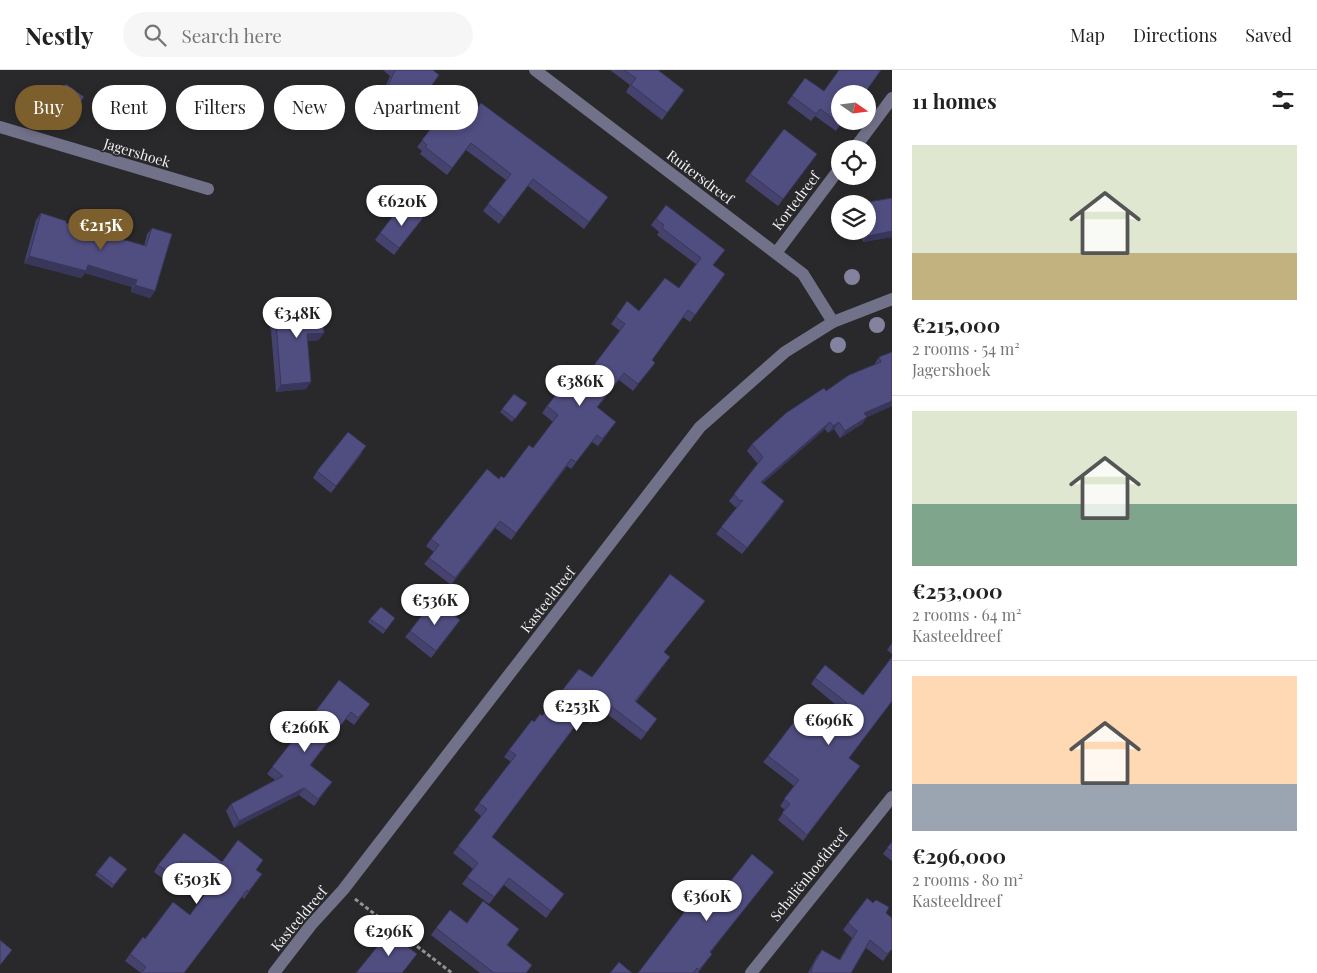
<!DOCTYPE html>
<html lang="en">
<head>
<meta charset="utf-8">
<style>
	body { margin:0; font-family:"Playfair Display",serif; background:#f6f6f6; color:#222; height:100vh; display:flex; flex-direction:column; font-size:19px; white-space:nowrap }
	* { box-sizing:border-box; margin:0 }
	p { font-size:16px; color:#767676 }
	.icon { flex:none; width:28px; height:28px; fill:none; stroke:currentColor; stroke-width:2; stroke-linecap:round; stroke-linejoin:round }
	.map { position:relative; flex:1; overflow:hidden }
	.panel { display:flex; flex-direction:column; background:#fff; width:425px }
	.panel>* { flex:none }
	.hud { position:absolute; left:15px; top:15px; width:475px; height:45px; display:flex; gap:10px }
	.needle { width:32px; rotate:104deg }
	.controls { position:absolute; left:831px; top:15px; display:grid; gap:10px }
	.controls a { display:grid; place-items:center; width:45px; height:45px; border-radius:50%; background:#fff; box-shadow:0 2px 8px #0003; font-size:25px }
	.price { position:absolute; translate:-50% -42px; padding:0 11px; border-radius:18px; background:#fff; color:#222; font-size:16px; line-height:32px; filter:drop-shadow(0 1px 2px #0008) }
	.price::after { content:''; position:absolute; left:50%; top:30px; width:15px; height:11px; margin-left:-8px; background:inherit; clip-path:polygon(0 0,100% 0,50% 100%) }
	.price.selected { background:#7d5f2d; color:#fff }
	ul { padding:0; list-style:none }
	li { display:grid; align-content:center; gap:10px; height:265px; padding:0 20px }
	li+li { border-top:1px solid #e0e0e0 }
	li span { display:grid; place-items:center; height:155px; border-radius:0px; color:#555 }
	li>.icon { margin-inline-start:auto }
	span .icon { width:90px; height:90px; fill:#fffc; stroke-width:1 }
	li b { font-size:21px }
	h2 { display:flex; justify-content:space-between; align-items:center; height:60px; padding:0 20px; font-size:21px }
	.chip { padding:0 18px; border-radius:22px; background:#fff; box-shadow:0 2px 8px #0003; font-size:18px; line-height:45px }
	.chip.selected { background:#7d5f2d; color:#fff }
	header { display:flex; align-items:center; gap:30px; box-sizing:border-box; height:70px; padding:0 25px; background:#fff; border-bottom:1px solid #e0e0e0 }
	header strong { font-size:24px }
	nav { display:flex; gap:28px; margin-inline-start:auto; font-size:18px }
	.search { width:350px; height:45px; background:#f6f6f6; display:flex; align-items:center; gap:12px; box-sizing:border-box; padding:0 18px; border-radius:28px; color:#767676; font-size:19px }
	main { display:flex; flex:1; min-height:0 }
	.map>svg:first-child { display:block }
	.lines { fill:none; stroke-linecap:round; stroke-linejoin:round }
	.path { stroke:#939396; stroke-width:3; stroke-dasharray:4 2.5; stroke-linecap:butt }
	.minor { stroke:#717189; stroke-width:12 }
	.tree { fill:#8383a0 }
	.wall { fill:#45426e }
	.shaded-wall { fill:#38365a }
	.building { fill:#504d80; stroke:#38365a }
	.labels { text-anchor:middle; stroke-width:4; stroke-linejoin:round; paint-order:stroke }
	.street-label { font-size:14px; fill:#f3f3f5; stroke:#29292c }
</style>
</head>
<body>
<header>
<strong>Nestly</strong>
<div class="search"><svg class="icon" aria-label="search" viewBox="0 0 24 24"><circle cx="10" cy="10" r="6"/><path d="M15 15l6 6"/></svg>Search here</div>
<nav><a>Map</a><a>Directions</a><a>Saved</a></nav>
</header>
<main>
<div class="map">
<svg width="892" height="903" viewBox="0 0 892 903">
	<rect width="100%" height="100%" fill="#29292c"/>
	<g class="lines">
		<path class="path" d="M355,829L452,903"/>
		<g class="minor">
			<path d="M535,0L803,204L833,252"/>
			<path d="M0,57L208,119"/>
			<path d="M854,79L892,28"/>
			<path d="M776,183L840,98"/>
			<path d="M274,903L311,855L343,820L700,357L785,282L833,252L892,229"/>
			<path d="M751,903L892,727"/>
		</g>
	</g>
	<g class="tree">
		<circle cx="852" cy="207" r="8"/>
		<circle cx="877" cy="255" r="8"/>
		<circle cx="838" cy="275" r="8"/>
	</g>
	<g class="wall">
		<path d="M383,0H433L432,15L469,43L603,134L584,159L528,116L499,154L483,141L506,110L466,80L447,105L420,84L422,81L417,77L437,51L404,26L373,44L390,6Z"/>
		<path d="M610,0H658L679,27L662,50L626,22L630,15Z"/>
		<path d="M805,8L843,51L836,61L815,46L811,51L787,33Z"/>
		<path d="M66,14L84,27L70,45L52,32Z"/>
		<path d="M817,84L778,136L745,111L750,104Z"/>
		<path d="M892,128V167L863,172L861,161H868Z"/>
		<path d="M666,135L714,196L725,204L690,252L683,247L652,290L655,293L633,321L619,310L597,338L611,359L598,376L592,372L571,399L567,396L511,470L495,458L451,515L424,494L434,482L426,476L431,469L499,409L504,408L533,378L553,352L542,343L547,336L585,307L620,261L611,254L627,231L639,241L679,218L696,194L657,165L659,162L651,155Z"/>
		<path d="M41,143L66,153L144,176L147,164L152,158L155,221L150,228L131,222L132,217L85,203L81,208L24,193L36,150Z"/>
		<path d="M418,154L394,185L375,170L380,163Z"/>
		<path d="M275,235L319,270L308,271L306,319L276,322L271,260H270V242Z"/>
		<path d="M879,287L892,336L867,347L862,354L840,368L834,359L828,363L825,359L763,413L780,438L742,484L716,464L737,437H735L729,431L758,394L747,381L752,374L826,321L874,295Z"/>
		<path d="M514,324L527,333L512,352L500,342Z"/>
		<path d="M362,383L331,423L313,408L317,401Z"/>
		<path d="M705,531L664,582L670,587L636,632L652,656L641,670L602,640L591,654L582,647L492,767L564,824L546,848L504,815L489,834L462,814L473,799L453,783L481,746L474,740L511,692L504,687L509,680L534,652L592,607Z"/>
		<path d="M429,543L455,557L431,588L405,567L410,561Z"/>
		<path d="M395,548L383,564L368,552L370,549Z"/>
		<path d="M892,573V584L887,580Z"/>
		<path d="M815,608L863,625L849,688L855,702L803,771L778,750L785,740L780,736L794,716L763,692L768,686L827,659L842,640L811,614Z"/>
		<path d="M370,634L354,655L346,649L310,696L332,712L314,736L299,725L234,758L226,741L231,734L275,710L267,704L296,666L293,664L308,644L312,646Z"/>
		<path d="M892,772V791L883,784Z"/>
		<path d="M110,786L127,799L112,818L95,805Z"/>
		<path d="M222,792L256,800L262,804L244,829L242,827L141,903L125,891L130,884L145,869L190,845L206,823L180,803L171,815L154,802L158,795Z"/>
		<path d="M769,808L710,883L712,884L698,903H638Z"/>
		<path d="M886,843L892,879L883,891L866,878L851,903H808L817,886L822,880L839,890L852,868L843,860L848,853Z"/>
		<path d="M467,853L508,875L526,903H480L431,865L436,858Z"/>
	</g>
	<g class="shaded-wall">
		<path d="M409,20L404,26L373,44L378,37Z"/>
		<path d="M892,161V167L863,172L868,166Z"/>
		<path d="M29,186L88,195L137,210L132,217L85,203L81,208L24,193Z"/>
		<path d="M135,215L155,221L150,228L131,222Z"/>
		<path d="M274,253H276L271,260H270Z"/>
		<path d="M324,263L319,270L302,271L307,264Z"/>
		<path d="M311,312L306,319L276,322L281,315Z"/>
		<path d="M892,331V336L859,350L864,343Z"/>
		<path d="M867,347L862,354L840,368L845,361Z"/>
		<path d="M830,352L825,359L756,419L761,412Z"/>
		<path d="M839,352L834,359L828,363L833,356Z"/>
		<path d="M784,431L780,438L742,484L747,478Z"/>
		<path d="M500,451L495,458L451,515L455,508Z"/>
		<path d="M304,718L299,725L234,758L239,751Z"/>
	</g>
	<g class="building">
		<path d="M395,0H433L439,5L432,15L469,43L471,39L474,42L481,33L608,127L589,152L533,109L504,147L488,134L511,104L471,73L452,98L425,77L427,75L422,70L442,44L409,20L378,37Z"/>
		<path d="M624,0H658L684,20L667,43L631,15L636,8Z"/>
		<path d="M839,0H881L864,24H840V51H843L841,54L820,39L816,44L792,26L805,8L824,21Z"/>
		<path d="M66,14L84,27L73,41L55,28Z"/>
		<path d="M784,59L817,84L783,129L750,104Z"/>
		<path d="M892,128V161L868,166L867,161L868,134L862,133Z"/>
		<path d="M666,135L725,180L713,195L725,204L695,245L688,240L652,290L655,293L638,314L624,303L597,337L616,352L602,369L597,365L576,392L571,389L516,463L500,451L455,508L429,488L439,475L431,469L487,399L499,409L501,406L504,408L529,375L533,378L558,345L547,336L576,300L585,307L625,254L616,247L627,231L639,241L665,208L679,218L701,188L662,158L664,155L656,149Z"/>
		<path d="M408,136L423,148L399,178L380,163L393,146L397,149Z"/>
		<path d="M41,143L66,151V153L146,176L152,158L172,164L155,221L135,215L137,210L88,195L86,201L29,186Z"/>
		<path d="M322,231L324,263L307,264L311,312L281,315L276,253H274L275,235Z"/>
		<path d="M892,282V331L864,343L867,347L845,361L839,352L833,356L830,352L761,412L784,431L747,478L721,457L743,430L740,431L734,424L763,387L752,374L786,343L824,318L826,321L849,305L881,292L879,287Z"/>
		<path d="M514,324L527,333L515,349L502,339Z"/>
		<path d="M348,362L366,376L336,416L317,401Z"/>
		<path d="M670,504L705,531L664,582L670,587L635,631L657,649L646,663L607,633L596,647L587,640L492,767L564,824L551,841L509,808L494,827L467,807L478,793L458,776L487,739L479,733L516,685L509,680L532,650L534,652L540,644L542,646L579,599L592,607Z"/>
		<path d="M437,532L460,550L436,581L410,561L426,540L429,543Z"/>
		<path d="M381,537L395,548L386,560L370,549Z"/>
		<path d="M892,587V631L849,688L860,696L807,765L782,743L790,734L784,729L799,710L768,686L803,640L827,659L847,633L815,608L825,595L863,625Z"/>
		<path d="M339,610L370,634L358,648L351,642L310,695L332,712L318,729L304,718L239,751L231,734L283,706L272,697L301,660L298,657L308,644L312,646Z"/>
		<path d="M184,763L222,792L238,770L263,790L256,800L262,804L248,822L247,820L184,903H141L146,897L130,884L143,867L145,869L173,832L190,845L211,816L185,796L176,808L158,795Z"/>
		<path d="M892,772V781L887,778Z"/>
		<path d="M752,784L774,802L710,882L712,884L699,900L697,898L693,903H638L708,811L722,822Z"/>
		<path d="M110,786L127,799L114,815L97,802Z"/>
		<path d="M867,828L873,833L876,830L889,837L886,843L892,848V879L887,884L870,870L851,903H811L813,895L822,880L840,890L857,861L848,853Z"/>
		<path d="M483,831L519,859L507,875L532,895L526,903H494L436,858L450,840L467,853Z"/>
		<path d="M389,862L417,884L402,903H356Z"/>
		<path d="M0,870L12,880L0,895Z"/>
		<path d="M619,892L632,903H610Z"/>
	</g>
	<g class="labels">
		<g class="street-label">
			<text transform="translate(137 83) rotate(17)" y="5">Jagershoek</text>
			<text transform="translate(700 107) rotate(37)" y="5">Ruitersdreef</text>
			<text transform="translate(796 131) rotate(-53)" y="5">Kortedreef</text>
			<text transform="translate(548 530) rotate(-52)" y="5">Kasteeldreef</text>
			<text transform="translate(809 805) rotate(-51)" y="5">Schaliënhoefdreef</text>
			<text transform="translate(299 849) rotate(-50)" y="5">Kasteeldreef</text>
		</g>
	</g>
</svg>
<div class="controls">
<a><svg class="needle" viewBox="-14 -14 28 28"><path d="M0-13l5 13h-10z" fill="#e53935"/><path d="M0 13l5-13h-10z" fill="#767676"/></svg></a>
<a><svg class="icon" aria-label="locate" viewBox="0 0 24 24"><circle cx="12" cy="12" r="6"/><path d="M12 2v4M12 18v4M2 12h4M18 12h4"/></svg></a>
<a><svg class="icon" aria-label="layers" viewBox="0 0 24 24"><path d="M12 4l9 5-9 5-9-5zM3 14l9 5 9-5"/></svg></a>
</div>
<b class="price" style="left:402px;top:157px">€620K</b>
<b class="price selected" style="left:101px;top:181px">€215K</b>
<b class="price" style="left:297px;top:269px">€348K</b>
<b class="price" style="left:580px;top:337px">€386K</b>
<b class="price" style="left:435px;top:556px">€536K</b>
<b class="price" style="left:577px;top:662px">€253K</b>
<b class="price" style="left:829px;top:676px">€696K</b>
<b class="price" style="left:305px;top:683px">€266K</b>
<b class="price" style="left:197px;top:835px">€503K</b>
<b class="price" style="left:707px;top:852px">€360K</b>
<b class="price" style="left:389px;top:887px">€296K</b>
<div class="hud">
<a class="chip selected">Buy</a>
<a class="chip">Rent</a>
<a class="chip">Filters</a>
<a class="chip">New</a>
<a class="chip">Apartment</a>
</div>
</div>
<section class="panel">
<h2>11 homes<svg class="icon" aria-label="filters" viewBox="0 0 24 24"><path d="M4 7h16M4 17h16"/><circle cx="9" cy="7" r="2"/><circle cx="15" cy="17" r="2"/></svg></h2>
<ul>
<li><span style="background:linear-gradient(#dfe7d0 70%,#c2b280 0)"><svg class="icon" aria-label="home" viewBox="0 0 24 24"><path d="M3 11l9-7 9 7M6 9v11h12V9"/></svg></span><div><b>€215,000</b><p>2 rooms · 54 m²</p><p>Jagershoek</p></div></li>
<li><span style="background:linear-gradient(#dfe7d0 60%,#7fa58c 0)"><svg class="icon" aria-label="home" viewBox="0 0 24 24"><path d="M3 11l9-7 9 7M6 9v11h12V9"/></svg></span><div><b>€253,000</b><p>2 rooms · 64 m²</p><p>Kasteeldreef</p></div></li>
<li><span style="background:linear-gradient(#ffd9b3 70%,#9aa5b1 0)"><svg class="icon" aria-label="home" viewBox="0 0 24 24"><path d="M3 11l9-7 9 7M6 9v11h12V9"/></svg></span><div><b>€296,000</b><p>2 rooms · 80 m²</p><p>Kasteeldreef</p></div></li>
</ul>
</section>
</main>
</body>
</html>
